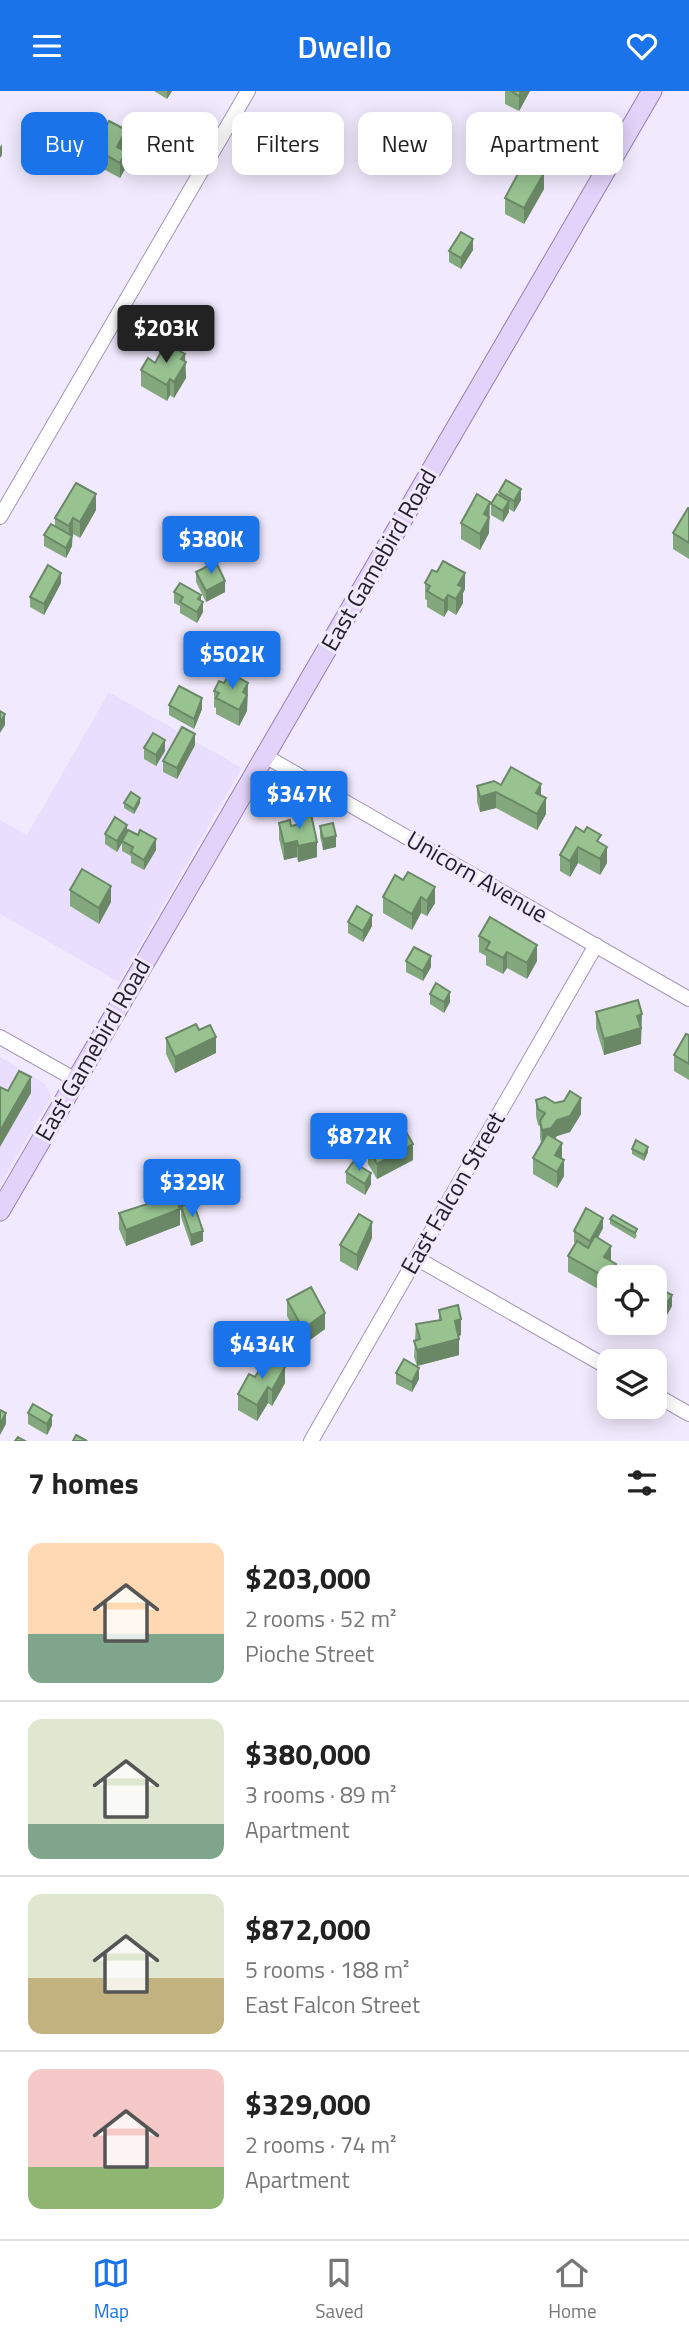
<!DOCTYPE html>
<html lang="en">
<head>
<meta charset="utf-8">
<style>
	body { margin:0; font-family:"Titillium Web",sans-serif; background:#f6f6f6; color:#222; height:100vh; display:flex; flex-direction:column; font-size:26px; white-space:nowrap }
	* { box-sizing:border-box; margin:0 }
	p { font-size:23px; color:#767676 }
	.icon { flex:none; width:38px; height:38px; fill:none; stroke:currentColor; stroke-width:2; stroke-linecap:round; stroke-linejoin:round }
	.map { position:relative; height:1350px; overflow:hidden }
	.side { display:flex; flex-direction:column; background:#fff; flex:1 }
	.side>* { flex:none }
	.banner { position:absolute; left:21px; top:21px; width:648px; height:63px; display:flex; gap:14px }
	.tools { position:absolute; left:597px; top:1174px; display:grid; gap:14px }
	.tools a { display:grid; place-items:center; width:70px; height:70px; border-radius:14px; background:#fff; box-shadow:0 4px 18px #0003; font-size:35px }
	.price { position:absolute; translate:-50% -60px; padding:0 16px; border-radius:7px; background:#1a73e8; color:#fff; font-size:23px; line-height:46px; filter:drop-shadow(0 2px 4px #0008) }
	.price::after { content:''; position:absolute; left:50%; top:42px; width:21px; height:16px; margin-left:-10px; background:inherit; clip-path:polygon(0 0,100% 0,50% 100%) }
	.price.selected { background:#222; color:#fff }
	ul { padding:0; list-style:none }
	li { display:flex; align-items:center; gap:21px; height:175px; padding:0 28px }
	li+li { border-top:2px solid #e0e0e0 }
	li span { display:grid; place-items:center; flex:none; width:196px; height:140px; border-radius:14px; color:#555 }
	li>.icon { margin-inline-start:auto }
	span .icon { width:84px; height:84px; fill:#fffc; stroke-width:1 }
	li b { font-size:30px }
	h2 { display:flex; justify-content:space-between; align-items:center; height:84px; padding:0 28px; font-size:30px }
	.tag { padding:0 24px; border-radius:14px; background:#fff; box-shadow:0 4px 18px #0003; font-size:24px; line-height:63px }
	.tag.selected { background:#1a73e8; color:#fff }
	header { display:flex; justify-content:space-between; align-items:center; height:91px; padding:0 28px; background:#1a73e8; color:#fff; font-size:32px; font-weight:600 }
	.menu { display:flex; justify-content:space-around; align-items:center; height:98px; border-top:2px solid #e0e0e0; background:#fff; font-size:19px; color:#767676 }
	.menu a { display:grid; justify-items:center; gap:4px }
	.menu .selected { color:#1a73e8 }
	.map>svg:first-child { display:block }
	.built { fill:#eadefe }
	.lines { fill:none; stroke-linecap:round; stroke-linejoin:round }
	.minor-casing { stroke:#a397b5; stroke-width:16 }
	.major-casing { stroke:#9380af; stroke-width:21 }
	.minor { stroke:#fff; stroke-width:14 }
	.major { stroke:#e3d3fa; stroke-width:19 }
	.wall { fill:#83a87d }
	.shaded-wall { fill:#6a8866 }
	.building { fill:#98c391; stroke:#6a8866; stroke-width:2 }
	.labels { text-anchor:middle; stroke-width:6; stroke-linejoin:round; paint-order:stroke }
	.street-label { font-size:24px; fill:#231e2a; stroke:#f1eafe }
</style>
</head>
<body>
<header><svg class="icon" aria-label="menu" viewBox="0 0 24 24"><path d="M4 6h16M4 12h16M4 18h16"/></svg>Dwello<svg class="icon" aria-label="heart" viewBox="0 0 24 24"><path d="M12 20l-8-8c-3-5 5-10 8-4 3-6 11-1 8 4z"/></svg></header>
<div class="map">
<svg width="689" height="1350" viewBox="0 0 689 1350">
	<rect width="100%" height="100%" fill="#f1eafe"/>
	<g class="built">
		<path d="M109,601L242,677L119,891L0,823V729L27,744Z"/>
		<path d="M0,966L45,993L51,1006L0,1094Z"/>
	</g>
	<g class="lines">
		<g class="minor-casing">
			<g id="minor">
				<path d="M0,426L248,0"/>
				<path d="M265,665L689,908"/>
				<path d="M0,946L76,989"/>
				<path d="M416,1167L609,1277"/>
				<path d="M654,1303L689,1323"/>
				<path d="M311,1350L596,854"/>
			</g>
		</g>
		<g class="major-casing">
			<path id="major" d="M0,1120L652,0"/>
		</g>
		<use href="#minor" class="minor"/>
		<use href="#major" class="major"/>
	</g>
	<g class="wall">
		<path d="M154,0H172L167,8Z"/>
		<path d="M505,0H530L519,20L505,13Z"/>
		<path d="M89,50L126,55L124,59L126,76L120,87L94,73V68L89,66Z"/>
		<path d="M544,98L524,133L505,123V107Z"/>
		<path d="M473,159L461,178L449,171V160Z"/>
		<path d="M185,270L186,287L174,307L170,304L167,310L141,295V279L155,272Z"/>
		<path d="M499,401L521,409L514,421L509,418V421L503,431L491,424V413L499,404Z"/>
		<path d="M689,417V468L673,458V442Z"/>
		<path d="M96,419L80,447L73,443L72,455L66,467L44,455V444L55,435V427Z"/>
		<path d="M490,427L489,429V442L480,459L461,448V432Z"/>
		<path d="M196,481L225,501L206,511L196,491Z"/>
		<path d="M61,492L44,524L30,516V506Z"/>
		<path d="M425,492L465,498L463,502V512L456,524L448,519L444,526L427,516V509L425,508Z"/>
		<path d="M174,501L201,509L203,521L197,532L180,522V515L174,512Z"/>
		<path d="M224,592H248L247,620L239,635L216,623V617L214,616V600Z"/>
		<path d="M169,614L202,618L194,638L169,624Z"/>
		<path d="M195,654L177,688L163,681V670Z"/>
		<path d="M144,657L165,660L156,675L144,668Z"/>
		<path d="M501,694L541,705L546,723L537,739L496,717L480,721L477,711V695Z"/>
		<path d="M124,712H140L134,723L124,717Z"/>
		<path d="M298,726L317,766L298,771L297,766L284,769L279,748V732L291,735L298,734Z"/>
		<path d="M320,735L336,756L323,759L320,745Z"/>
		<path d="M576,736L601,753L607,772L600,784L578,772L570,786L560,780V764Z"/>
		<path d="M127,741L156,759L144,779L131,772V765L122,760V752L117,761L105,753V743Z"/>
		<path d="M395,784L435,812L427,825L421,822L412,839L383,822V806Z"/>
		<path d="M70,799L111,811L99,833L70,815Z"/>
		<path d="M348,831L372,835L363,851L348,842Z"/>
		<path d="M479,845L537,870L527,888L507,877L503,883L486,874V865L479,861Z"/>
		<path d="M406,870L431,876L423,890L406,881Z"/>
		<path d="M430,903L450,911L444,922L430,913Z"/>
		<path d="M596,921L642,939L641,940V953L604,964L596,937Z"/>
		<path d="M199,939L216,962L175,982L166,963V947Z"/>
		<path d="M689,944V989L674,980V964Z"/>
		<path d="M536,1009L555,1012L581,1023L570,1041L557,1045L555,1047L562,1068L564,1085L557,1097L533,1083V1067L541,1052L540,1046V1035L538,1034L536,1025Z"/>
		<path d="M395,1044L413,1069L377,1088L368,1073V1057L376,1052V1047Z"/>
		<path d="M632,1058L648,1061L644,1070L632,1063Z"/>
		<path d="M346,1081L371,1093L365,1104L346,1092Z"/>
		<path d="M181,1115L203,1150L191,1155L181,1126Z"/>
		<path d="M119,1122L180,1134L126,1155L119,1138Z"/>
		<path d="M610,1128L637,1144L635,1148L610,1133Z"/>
		<path d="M603,1137L598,1147L611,1169L616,1186H609V1201L607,1203L568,1181V1165L576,1152L574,1151V1140Z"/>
		<path d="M372,1147L357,1180L340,1170V1154Z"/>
		<path d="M654,1208L672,1215L660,1236L653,1232H654Z"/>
		<path d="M287,1209L325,1238L303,1254L287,1225Z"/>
		<path d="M439,1219L461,1244L459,1245V1264L417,1275L414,1266L416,1233L439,1229Z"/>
		<path d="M396,1282L419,1288L412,1301L396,1293Z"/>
		<path d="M255,1286L285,1292L272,1315L268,1312L257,1330L238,1319V1303Z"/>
		<path d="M28,1322L52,1334L47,1344L28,1333Z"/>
	</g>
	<g class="shaded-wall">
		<path d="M167,0H172L167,8Z"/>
		<path d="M521,0H530L519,20V5Z"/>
		<path d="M126,39V55L117,71V56Z"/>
		<path d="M2,53V64L0,67V56Z"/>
		<path d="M126,60V76L120,87V72Z"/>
		<path d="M544,82V98L524,133V117Z"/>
		<path d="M473,148V159L461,178V167Z"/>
		<path d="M185,263L186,287L174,307V291L181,268Z"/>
		<path d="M170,288V304L167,310V294Z"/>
		<path d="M521,398V409L514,421V410Z"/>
		<path d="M96,403V419L80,447V431Z"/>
		<path d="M509,410V421L503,431V420Z"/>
		<path d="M490,411L489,442L480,459V443L484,423Z"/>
		<path d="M73,427V443L69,451V435Z"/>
		<path d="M72,445V455L66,467V457Z"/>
		<path d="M61,482V492L44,524V513Z"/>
		<path d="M465,482V498L463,502V512L456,524V508L458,494Z"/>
		<path d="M225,490V501L206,511V500Z"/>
		<path d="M201,504V514L203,511V521L197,532L198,508Z"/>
		<path d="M448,504V519L444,526V510Z"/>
		<path d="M248,592L247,620L239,635V619L243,601Z"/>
		<path d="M202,607V618L194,638V628Z"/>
		<path d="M5,623V634L0,642V632Z"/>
		<path d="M195,643V654L177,688V677Z"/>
		<path d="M165,649V660L156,675V664Z"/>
		<path d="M541,693V709L536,702Z"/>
		<path d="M496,701V717L480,721V706Z"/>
		<path d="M140,707V712L134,723V718Z"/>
		<path d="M546,707V723L537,739V723Z"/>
		<path d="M127,734V745L122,750V752L117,761V750Z"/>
		<path d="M336,745V756L323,759V748Z"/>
		<path d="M156,748V759L144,779V769Z"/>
		<path d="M297,750V766L284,769V753Z"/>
		<path d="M317,751V766L298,771V755Z"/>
		<path d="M578,756V772L570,786V770Z"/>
		<path d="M607,756V772L600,784V768Z"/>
		<path d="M111,795V811L99,833V817Z"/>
		<path d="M435,796V812L427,825V810Z"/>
		<path d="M421,806V822L412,839V823Z"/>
		<path d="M372,824V835L363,851V840Z"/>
		<path d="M537,854V870L527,888V872Z"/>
		<path d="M507,861V877L503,883V867Z"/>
		<path d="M431,865V876L423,890V880Z"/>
		<path d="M450,901V911L444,922V911Z"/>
		<path d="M642,923L641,953L604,964V948L637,925Z"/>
		<path d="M216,946V962L175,982V966Z"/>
		<path d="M31,986V1002L0,1056V1040Z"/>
		<path d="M581,1007V1023L570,1041L557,1045L551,1053L542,1055V1039L557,1029Z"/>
		<path d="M562,1052V1068L555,1064Z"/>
		<path d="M413,1053V1069L377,1088V1073Z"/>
		<path d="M648,1056V1061L644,1070V1064Z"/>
		<path d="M564,1069V1085L557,1097V1081Z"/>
		<path d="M371,1082V1093L365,1104V1093Z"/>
		<path d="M180,1118V1134L126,1155V1139Z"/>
		<path d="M603,1127V1137L590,1160V1150Z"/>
		<path d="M372,1131V1147L357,1180V1164Z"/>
		<path d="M203,1140V1150L191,1155V1144Z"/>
		<path d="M611,1155V1170L604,1166Z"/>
		<path d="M616,1173V1186H609V1201L607,1203V1187Z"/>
		<path d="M672,1204V1215L660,1236V1225Z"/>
		<path d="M325,1222V1238L303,1254V1238Z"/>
		<path d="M461,1228V1244L455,1246V1230Z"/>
		<path d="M459,1248V1264L417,1275V1259Z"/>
		<path d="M285,1276V1292L272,1315V1299Z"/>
		<path d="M419,1277V1288L412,1301V1291Z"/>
		<path d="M268,1296V1312L257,1330V1314Z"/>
		<path d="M6,1322V1333L0,1344V1333Z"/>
		<path d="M52,1324V1334L47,1344V1333Z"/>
	</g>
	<g class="building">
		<path d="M511,0H521L519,5Z"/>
		<path d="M109,30L126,39L117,56L126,60L120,72L94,57L96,53L89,50L97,34L105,38Z"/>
		<path d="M528,74L544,82L524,117L505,107L520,79L524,81Z"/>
		<path d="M461,141L473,148L461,167L449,160Z"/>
		<path d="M166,252L185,263L181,268L186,271L174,291L170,288L167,294L141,279L148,267L155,272Z"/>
		<path d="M506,389L521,398L514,410L499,401Z"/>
		<path d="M76,392L96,403L80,431L73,427L69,435L55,427Z"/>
		<path d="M477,403L490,411L484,423L489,426L480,443L461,432Z"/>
		<path d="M497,403L509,410L503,420L491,413Z"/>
		<path d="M688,417H689V452L673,442Z"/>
		<path d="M51,433L72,445L66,457L44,444Z"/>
		<path d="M443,470L465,482L458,494L463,496L456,508L448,504L444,510L427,500L430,495L425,492L432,479L437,481Z"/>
		<path d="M216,471L225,490L206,500L196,481Z"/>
		<path d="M48,474L61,482L44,513L30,506Z"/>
		<path d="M180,492L201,504L198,508L203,511L197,521L180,511L183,506L174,501Z"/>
		<path d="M230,582L248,592L243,601L247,604L239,619L216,607L219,602L214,600L219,590L224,592Z"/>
		<path d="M179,595L202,607L194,628L169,614Z"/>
		<path d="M0,620L5,623L0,632Z"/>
		<path d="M182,636L195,643L177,677L163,670Z"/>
		<path d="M153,642L165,649L156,664L144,657Z"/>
		<path d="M511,676L541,693L536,702L546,707L537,723L496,701L480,706L477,695L494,690L501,694Z"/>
		<path d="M131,701L140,707L134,718L124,712Z"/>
		<path d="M311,723L317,751L298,755L297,750L284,753L279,732L290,729L291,735L300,733L298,726Z"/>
		<path d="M115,726L127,734L117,750L105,743Z"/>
		<path d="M333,732L336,745L323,748L320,735Z"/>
		<path d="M576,736L584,741L587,736L601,744L597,750L607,756L600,768L578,756L570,770L560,764Z"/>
		<path d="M128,739L138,744L140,739L156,748L144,769L131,761L133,756L122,750Z"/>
		<path d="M82,778L111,795L99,817L70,799Z"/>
		<path d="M408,781L435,796L427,810L421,806L412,823L383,806L395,784L403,789Z"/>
		<path d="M357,815L372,824L363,840L348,831Z"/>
		<path d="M490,826L537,854L527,872L507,861L503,867L486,858L490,851L479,845Z"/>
		<path d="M414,856L431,865L423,880L406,870Z"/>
		<path d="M436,892L450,901L444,911L430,903Z"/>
		<path d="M638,909L642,923L637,925L641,937L604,948L596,921Z"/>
		<path d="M196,933L199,939L210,934L216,946L175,966L166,947Z"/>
		<path d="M686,943L689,944V973L674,964Z"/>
		<path d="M19,980L31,986L0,1040V996L8,1000Z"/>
		<path d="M570,1000L581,1007L570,1025L557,1029L551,1037L542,1039L540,1030L545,1022L538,1018L536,1009L545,1006L555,1012L564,1010Z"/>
		<path d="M392,1038L395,1044L405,1039L413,1053L377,1073L368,1057L378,1051L376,1047Z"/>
		<path d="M547,1043L562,1052L555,1064L564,1069L557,1081L533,1067Z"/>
		<path d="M636,1049L648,1056L644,1064L632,1058Z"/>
		<path d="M353,1071L371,1082L365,1093L346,1081Z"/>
		<path d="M175,1104L180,1118L126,1139L119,1122Z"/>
		<path d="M193,1111L203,1140L191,1144L181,1115Z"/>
		<path d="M586,1117L603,1127L590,1150L574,1140Z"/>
		<path d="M359,1123L372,1131L357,1164L340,1154Z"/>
		<path d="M613,1124L637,1138L635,1142L610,1128Z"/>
		<path d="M595,1145L611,1155L604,1166L616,1173L607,1187L568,1165L577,1150L588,1157Z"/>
		<path d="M311,1196L325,1222L303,1238L287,1209Z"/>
		<path d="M660,1198L672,1204L660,1225L654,1222V1208Z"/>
		<path d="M458,1214L461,1228L455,1230L459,1248L417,1259L414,1250L420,1248L416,1233L441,1229L439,1219Z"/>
		<path d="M267,1266L285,1276L272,1299L268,1296L257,1314L238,1303L249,1283L255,1286Z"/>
		<path d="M404,1268L419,1277L412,1291L396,1282Z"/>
		<path d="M33,1313L52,1324L47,1333L28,1322Z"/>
		<path d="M0,1319L6,1322L0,1333Z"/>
		<path d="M76,1344L87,1350H73Z"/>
		<path d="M18,1346L25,1350H15Z"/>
	</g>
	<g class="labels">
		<g class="street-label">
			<text transform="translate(379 469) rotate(-60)" y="8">East Gamebird Road</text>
			<text transform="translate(477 786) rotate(30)" y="8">Unicorn Avenue</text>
			<text transform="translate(93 959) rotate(-60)" y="8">East Gamebird Road</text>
			<text transform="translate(453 1102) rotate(-60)" y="8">East Falcon Street</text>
		</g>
	</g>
</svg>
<div class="tools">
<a><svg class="icon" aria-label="locate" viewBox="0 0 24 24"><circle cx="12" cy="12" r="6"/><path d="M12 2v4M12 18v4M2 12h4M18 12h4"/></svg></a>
<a><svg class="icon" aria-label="layers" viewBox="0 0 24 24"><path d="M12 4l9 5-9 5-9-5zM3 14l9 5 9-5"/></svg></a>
</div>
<b class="price selected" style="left:166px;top:274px">$203K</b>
<b class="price" style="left:211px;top:485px">$380K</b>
<b class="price" style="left:232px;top:600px">$502K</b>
<b class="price" style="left:299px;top:740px">$347K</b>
<b class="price" style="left:359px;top:1082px">$872K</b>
<b class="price" style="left:192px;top:1128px">$329K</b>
<b class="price" style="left:262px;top:1290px">$434K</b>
<div class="banner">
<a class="tag selected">Buy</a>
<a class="tag">Rent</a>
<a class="tag">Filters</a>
<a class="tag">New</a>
<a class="tag">Apartment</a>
</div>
</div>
<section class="side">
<h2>7 homes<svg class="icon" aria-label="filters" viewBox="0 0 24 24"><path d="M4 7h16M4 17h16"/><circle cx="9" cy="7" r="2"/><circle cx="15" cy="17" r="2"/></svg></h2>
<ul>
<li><span style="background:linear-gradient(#ffd9b3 65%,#7fa58c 0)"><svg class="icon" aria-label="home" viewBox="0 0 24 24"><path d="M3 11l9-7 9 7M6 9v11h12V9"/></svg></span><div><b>$203,000</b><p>2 rooms · 52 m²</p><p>Pioche Street</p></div></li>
<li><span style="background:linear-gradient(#dfe7d0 75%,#7fa58c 0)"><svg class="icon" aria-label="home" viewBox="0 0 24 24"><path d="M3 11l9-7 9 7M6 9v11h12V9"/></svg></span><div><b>$380,000</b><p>3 rooms · 89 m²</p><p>Apartment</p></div></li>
<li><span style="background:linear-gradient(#dfe7d0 60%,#c2b280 0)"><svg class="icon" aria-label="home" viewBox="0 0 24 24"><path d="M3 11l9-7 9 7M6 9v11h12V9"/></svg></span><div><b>$872,000</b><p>5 rooms · 188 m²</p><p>East Falcon Street</p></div></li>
<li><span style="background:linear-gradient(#f6c9c9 70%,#8fb573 0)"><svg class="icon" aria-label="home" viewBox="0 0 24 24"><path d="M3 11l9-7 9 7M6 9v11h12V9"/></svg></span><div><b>$329,000</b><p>2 rooms · 74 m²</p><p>Apartment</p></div></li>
</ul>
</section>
<nav class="menu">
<a class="selected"><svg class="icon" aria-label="map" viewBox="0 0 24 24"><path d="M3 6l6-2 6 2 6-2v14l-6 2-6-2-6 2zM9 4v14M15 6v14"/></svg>Map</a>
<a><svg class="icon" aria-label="saved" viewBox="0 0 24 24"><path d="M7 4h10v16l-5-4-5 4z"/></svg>Saved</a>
<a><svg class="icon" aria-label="home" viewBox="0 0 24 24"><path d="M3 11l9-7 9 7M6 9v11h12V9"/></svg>Home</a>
</nav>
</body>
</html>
